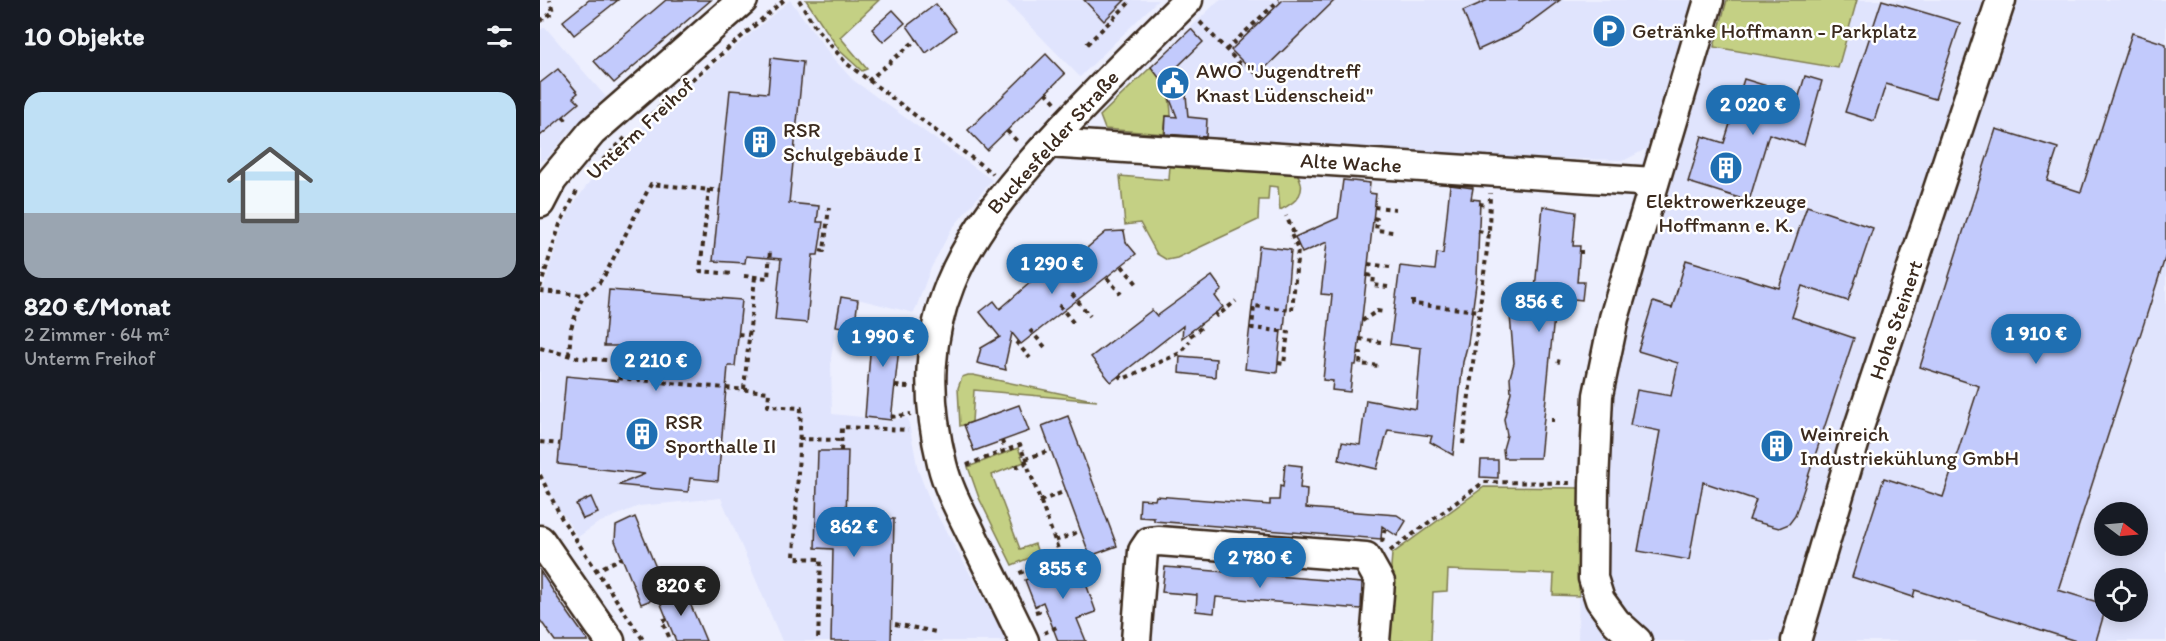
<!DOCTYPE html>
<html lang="de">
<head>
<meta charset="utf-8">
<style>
	body { margin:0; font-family:Itim,sans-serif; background:#20242c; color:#f1f3f6; height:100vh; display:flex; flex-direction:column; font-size:22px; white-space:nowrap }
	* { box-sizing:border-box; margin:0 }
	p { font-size:20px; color:#9ea1a6 }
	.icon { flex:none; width:33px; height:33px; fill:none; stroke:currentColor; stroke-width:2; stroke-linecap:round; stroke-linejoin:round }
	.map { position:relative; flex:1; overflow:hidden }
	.sheet { display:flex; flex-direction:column; background:#171b24; width:540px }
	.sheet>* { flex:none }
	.needle { width:39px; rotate:106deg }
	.tools { position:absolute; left:1554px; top:502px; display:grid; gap:12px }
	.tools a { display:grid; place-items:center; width:54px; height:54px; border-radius:50%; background:#171b24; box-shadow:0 3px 15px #0003; font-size:30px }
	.price { position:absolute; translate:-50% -51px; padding:0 14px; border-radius:21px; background:#1f6fb2; color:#fff; font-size:20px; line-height:39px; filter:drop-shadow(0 2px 3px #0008) }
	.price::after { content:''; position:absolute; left:50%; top:36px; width:18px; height:14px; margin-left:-9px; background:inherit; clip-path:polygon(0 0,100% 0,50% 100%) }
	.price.current { background:#222; color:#fff }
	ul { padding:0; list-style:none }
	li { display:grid; align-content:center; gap:12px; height:318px; padding:0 24px }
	li span { display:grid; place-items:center; height:186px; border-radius:18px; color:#555 }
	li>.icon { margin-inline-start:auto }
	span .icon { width:108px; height:108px; fill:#fffc; stroke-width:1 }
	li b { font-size:26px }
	h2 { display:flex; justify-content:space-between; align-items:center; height:72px; padding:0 24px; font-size:26px }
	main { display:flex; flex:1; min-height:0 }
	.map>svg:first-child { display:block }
	.built { fill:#e0e4fd; fill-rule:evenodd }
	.green { fill:#c4d084; stroke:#807d51; stroke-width:1.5 }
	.building { fill:#c2cafc; stroke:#3b2a1e; stroke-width:1.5 }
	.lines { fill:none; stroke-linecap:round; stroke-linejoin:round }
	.minor-casing { stroke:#3b2a1e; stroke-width:33 }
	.path { stroke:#3b2a1e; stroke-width:4; stroke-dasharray:4.5 4.5; stroke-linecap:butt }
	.minor { stroke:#fff; stroke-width:28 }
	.labels { text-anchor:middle; stroke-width:5; stroke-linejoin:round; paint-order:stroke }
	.poi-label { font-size:21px; fill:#3b2a1e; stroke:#fff; text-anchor:start }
	.street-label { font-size:21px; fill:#3b2a1e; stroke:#fff }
</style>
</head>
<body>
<main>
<section class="sheet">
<h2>10 Objekte<svg class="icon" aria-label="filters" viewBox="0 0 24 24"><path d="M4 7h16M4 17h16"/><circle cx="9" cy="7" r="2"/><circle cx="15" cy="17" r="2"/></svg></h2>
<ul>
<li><span style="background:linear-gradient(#bfe0f5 65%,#9aa5b1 0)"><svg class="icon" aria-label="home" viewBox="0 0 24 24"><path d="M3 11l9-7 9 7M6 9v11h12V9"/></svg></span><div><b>820 €/Monat</b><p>2 Zimmer · 64 m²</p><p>Unterm Freihof</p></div></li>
</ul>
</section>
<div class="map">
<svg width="1626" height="641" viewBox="0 0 1626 641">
	<rect width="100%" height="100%" fill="#edeffe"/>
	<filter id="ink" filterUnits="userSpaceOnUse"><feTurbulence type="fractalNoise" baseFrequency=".0167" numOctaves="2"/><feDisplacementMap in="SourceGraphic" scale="12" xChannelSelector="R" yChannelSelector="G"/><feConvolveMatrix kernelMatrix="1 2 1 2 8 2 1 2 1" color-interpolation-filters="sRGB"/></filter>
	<g filter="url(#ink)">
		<g class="built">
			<path d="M250,0L292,57L313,80L452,180L411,230L391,268L374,313L301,295L291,358L292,414L351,420L368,418L378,470L392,506L468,641H242L181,498L99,506L58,523L38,537L15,503L3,477L0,469V299L23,224L33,205L62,164L84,142Z"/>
			<path d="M465,0H618L540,77Z"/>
			<path d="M679,0H1626V641H1038L1041,437L1048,370L1062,305L1106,149L1085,160L989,158L707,141L565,129L560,116ZM1564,513H1598V546H1564ZM1564,579H1598V612H1564Z"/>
			<path d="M5,27L66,97L33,128L9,156L0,162V30Z"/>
		</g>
		<g class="green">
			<path d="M266,0H339L300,37L327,69L322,71L300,51Z"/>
			<path d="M1187,0H1317L1298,68L1174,47Z"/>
			<path d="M611,67C625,81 631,97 631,116H626L624,134L565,129L560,116Z"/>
			<path d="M630,165L756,172C769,191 757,202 740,210L738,187L729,186L728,200H719L718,220L637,258L627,260L617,254L600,223L585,225L580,176L629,180Z"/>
			<path d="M428,375H433L557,401L434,390L432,422L420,426L418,388L422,377Z"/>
			<path d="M478,448L484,462L452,475L480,549L495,544L497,550L492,557L472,565L439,498L428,467Z"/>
			<path d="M944,487L1040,488L1039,596L1013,595L1014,574L908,570L907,591L893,592L891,641H845L852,554Z"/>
		</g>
		<g class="building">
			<path d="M49,0H78L34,35L23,21Z"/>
			<path d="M126,0H171L74,83L54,61Z"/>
			<path d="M544,0H585L564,21Z"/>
			<path d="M743,0H795L717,76L691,50Z"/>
			<path d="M948,0H1020L977,32L938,50L923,11Z"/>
			<path d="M1342,0L1420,23L1395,99L1346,84L1334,121L1305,112Z"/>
			<path d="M396,4L416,30L386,53L367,26Z"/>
			<path d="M353,10L365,23L343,42L332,29Z"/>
			<path d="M651,29L663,42L635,69L646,95L648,117L667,119L666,137L625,134L626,116L637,117L624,84L611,67Z"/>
			<path d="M1592,33L1626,44V255L1518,590L1564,604V614L1556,641H1536L1375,590L1373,597L1312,577L1344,478L1403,497L1439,386L1380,367L1456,129L1518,148L1507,181L1541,192Z"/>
			<path d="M506,54L525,74L447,150L428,130Z"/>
			<path d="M231,58L263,62L249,203L279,206L277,222H283L278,255H273L267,323L235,320L241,259L206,256L205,263L173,261L190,90L228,93Z"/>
			<path d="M18,69L38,93L33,97L39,103L0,136V83Z"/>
			<path d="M1265,76L1282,81L1264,145L1229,134L1209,201L1148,182L1162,136L1184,143L1204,79L1259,96Z"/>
			<path d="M803,180L830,183L829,193L836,194L818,353L816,365H813L810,392L792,390L793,381L783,380L792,295L781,294L787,242L762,253L755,237L798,218Z"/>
			<path d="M910,185L933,188L931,199L940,200L937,277L928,343L923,362L913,455L890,442L892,436L848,430L837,469L799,460L802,442L820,445L826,400L876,409L881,348L850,344L860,266L895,270L897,253L903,254Z"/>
			<path d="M1003,206L1036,212L1033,246H1040L1037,282H1044L1042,300L1016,297L1000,458H964L963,449L967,435L964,419L971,392L970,377L974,363L970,315L971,297L994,299Z"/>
			<path d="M1267,206L1333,228L1308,301L1262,286L1252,317L1314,338L1255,516L1249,524L1239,528L1209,520L1216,500L1163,482L1149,560L1098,551L1120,431L1090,425L1097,390L1131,396L1138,363L1098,351L1113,302L1132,308L1146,260L1239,288Z"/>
			<path d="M584,231L586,242L596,254L481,344L472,333L465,365L466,370L437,363L441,348L460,337L440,312L454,301L460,309L516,260L523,268L566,232Z"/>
			<path d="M719,246L751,250L744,330H741L737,373L705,369Z"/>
			<path d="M672,276L682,290L675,296L683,307L642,338L643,326L571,382L551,357L612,310L617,316Z"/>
			<path d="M69,290L202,300L195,366H188L178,481L150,478L148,492L78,485L105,474L18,464L26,376L78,381L81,346H64Z"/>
			<path d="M301,297L318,300L314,329L296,326Z"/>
			<path d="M331,318L362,321L351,420L325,417L331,341H329Z"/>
			<path d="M640,356L676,359L675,377L639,373Z"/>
			<path d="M479,405L489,431L434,451L424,425Z"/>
			<path d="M528,416L577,546L550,556L502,426Z"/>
			<path d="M278,451H308L306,517L354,519L351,641H291L293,549L275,548Z"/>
			<path d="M941,460H958V478L940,477Z"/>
			<path d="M745,464L762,466L760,488L767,489L766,508L857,515L866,521L857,536L842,526L841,539L614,521V518L599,517L600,499L615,500L616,496L730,505V500H739L740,486L743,487Z"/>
			<path d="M51,497L58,513L43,519L36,504Z"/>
			<path d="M95,517L127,594L101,604L75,541L76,526Z"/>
			<path d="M538,561L556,612L537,619L546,641H518L503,602L495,606L485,580Z"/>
			<path d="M625,567L822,583L821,609L676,597L674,613L656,611L657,595L622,592Z"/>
			<path d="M0,571L17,597L48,641H15L0,620Z"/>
			<path d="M143,587L161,629L166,641H136L118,597Z"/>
		</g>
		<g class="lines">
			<g class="minor-casing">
				<g id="minor">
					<path d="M508,143L1114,182"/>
					<path d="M0,203L12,180L52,132L203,0"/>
					<path d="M0,540L70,641"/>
					<path d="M484,641C467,605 449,570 432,535C421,512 408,489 402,464C367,320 421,238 514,137C557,90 603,45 648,0"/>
					<path d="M596,641L603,551L609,542L619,541L826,557L840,582L835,641"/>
					<path d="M1097,641L1076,622L1060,600L1053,578L1054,483L1058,395L1074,318L1169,0"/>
					<path d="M1256,641L1319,427L1461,0"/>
				</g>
			</g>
			<g class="path">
				<path d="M259,0L276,28L306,63L453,174"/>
				<path d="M0,21L13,12L10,0"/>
				<path d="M660,22L700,64L703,62"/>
				<path d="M547,44L592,0"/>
				<path d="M686,50L739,0"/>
				<path d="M328,81L377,39"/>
				<path d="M506,92L516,103"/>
				<path d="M111,115L244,0"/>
				<path d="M23,117L29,123"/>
				<path d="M467,131L479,143"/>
				<path d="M63,160L85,138"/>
				<path d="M169,189L160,271L193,274"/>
				<path d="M939,204L948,205"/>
				<path d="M834,207L856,209"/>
				<path d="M833,218L837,219L836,230L853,232"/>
				<path d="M938,231L949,233"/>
				<path d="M280,250L284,251L289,207"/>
				<path d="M1039,252H1043"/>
				<path d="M828,264L850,267"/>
				<path d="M582,266L597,284"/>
				<path d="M827,275L834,276L833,285L848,287"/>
				<path d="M204,276L228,278L230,251"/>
				<path d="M567,278L581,294"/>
				<path d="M0,288L20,224L38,189"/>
				<path d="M0,291L43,295L59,283L66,273L111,184L181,191"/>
				<path d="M532,294L550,316"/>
				<path d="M873,300V304L940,311"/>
				<path d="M519,305L536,326"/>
				<path d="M675,313L677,316L696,301"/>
				<path d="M822,321L837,311L844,312"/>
				<path d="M490,330L505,347"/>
				<path d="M198,334L209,335"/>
				<path d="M650,336L662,327L659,324"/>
				<path d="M819,339L841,342"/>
				<path d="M476,342L490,358"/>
				<path d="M359,343L371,344"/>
				<path d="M0,348L39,358L79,361L77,378L229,392L228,406L261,408L254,558L281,559L278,641"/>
				<path d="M818,353H821L820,364L839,366"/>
				<path d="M29,355L31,328L43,295"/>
				<path d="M1017,361L1020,362"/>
				<path d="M738,363L744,364L748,332L712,328L714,306L752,310L758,250L751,234L754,233L746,216"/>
				<path d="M579,375L583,379L640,353L650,341"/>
				<path d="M355,386L369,387"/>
				<path d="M204,389L215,277"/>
				<path d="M351,417L371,414"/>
				<path d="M1011,420H1014"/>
				<path d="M259,439L301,440"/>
				<path d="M462,441L465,450"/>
				<path d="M0,442L20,444"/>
				<path d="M923,444L949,233L950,193"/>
				<path d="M301,451L302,427L368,430"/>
				<path d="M485,459L511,450"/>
				<path d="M427,465L480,445L521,557L477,574"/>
				<path d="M475,467L486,463"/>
				<path d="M0,475L22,519L104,641"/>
				<path d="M500,501L526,491"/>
				<path d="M515,541L541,531"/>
				<path d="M842,542L845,528"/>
				<path d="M850,551L944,482L1030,483"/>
				<path d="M505,553L511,570"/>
				<path d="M55,571L82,558"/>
				<path d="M495,612L499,611L496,605"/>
				<path d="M127,619L122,621L131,641"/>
				<path d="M355,624L396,632"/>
				<path d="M504,633L519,626"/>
			</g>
			<use href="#minor" class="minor"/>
		</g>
	</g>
	<defs>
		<g id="parking-disc" transform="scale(1.725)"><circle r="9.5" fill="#1f6fb2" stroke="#fff"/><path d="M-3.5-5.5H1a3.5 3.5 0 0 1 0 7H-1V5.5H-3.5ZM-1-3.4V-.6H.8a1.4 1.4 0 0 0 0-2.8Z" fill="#fff"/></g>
		<g id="civic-disc" transform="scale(1.725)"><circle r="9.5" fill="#1f6fb2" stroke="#fff"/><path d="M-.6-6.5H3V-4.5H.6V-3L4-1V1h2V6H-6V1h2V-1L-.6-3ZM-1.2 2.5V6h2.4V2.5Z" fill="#fff"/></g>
		<g id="building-disc" transform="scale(1.725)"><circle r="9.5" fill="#1f6fb2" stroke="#fff"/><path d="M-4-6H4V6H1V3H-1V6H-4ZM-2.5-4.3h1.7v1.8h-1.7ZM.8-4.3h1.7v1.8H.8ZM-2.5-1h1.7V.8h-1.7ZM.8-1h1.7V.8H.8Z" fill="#fff"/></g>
	</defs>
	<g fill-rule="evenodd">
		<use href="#parking-disc" x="1069" y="31"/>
		<use href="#civic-disc" x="633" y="83"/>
		<use href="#building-disc" x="220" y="142"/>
		<use href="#building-disc" x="1186" y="168"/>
		<use href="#building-disc" x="102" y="434"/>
		<use href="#building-disc" x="1237" y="446"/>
	</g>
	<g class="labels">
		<g class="poi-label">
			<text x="1092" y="38">Getränke Hoffmann - Parkplatz</text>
			<text x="656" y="78">AWO "Jugendtreff<tspan x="656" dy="24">Knast Lüdenscheid"</tspan></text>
			<text x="243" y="137">RSR<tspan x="243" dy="24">Schulgebäude I</tspan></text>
			<text x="1186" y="208" text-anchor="middle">Elektrowerkzeuge<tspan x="1186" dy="24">Hoffmann e. K.</tspan></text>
			<text x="125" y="429">RSR<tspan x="125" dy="24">Sporthalle II</tspan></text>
			<text x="1260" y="441">Weinreich<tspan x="1260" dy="24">Industriekühlung GmbH</tspan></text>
		</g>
		<g class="street-label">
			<text transform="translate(100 129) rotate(-43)" y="7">Unterm Freihof</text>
			<text transform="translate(513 142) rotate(-48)" y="7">Buckesfelder Straße</text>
			<text transform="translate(811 163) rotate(3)" y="7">Alte Wache</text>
			<text transform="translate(1356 320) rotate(-71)" y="7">Hohe Steinert</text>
		</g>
	</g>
</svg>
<div class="tools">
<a><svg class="needle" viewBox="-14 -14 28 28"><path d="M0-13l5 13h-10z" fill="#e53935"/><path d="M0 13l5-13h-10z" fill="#9ea1a6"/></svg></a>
<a><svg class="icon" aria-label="locate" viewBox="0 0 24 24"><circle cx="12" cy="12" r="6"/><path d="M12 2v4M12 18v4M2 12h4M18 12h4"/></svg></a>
</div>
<b class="price" style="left:1213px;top:136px">2 020 €</b>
<b class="price" style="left:512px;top:295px">1 290 €</b>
<b class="price" style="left:999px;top:333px">856 €</b>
<b class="price" style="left:1496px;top:365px">1 910 €</b>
<b class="price" style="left:343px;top:368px">1 990 €</b>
<b class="price" style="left:116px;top:392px">2 210 €</b>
<b class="price" style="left:314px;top:558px">862 €</b>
<b class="price" style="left:720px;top:589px">2 780 €</b>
<b class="price" style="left:523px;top:600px">855 €</b>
<b class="price current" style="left:141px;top:617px">820 €</b>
</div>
</main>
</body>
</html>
